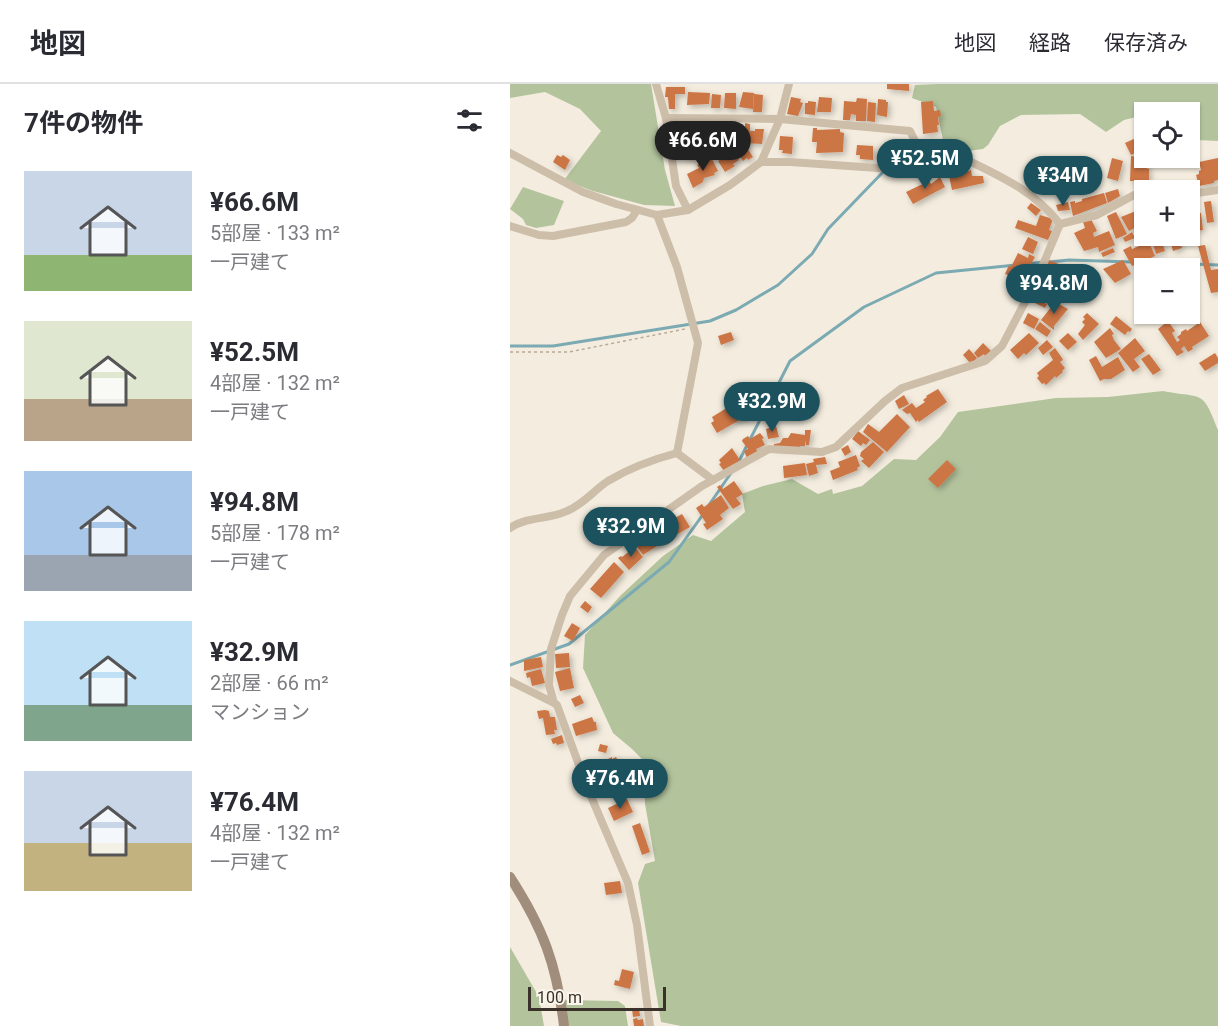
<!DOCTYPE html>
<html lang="ja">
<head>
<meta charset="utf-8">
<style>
	body { margin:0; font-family:Roboto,"Noto Sans JP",sans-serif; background:#f2f2f3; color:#2b2b33; height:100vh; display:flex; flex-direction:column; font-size:22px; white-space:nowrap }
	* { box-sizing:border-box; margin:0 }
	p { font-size:20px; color:#7c7c81 }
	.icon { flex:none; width:33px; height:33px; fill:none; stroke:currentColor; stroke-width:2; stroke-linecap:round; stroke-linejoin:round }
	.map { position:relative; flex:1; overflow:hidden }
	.sheet { display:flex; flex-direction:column; background:#fff; width:510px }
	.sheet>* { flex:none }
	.buttons { position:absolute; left:624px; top:18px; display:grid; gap:12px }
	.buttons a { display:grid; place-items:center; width:66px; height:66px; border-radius:0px; background:#fff; box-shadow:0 2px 4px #0004; font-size:30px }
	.scale { position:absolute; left:18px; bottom:15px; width:138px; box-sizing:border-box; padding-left:6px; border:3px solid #3a312a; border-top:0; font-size:16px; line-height:21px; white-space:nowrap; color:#3a312a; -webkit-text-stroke:4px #fbf6ec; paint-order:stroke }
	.price { position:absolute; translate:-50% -51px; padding:0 14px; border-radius:21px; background:#1c525e; color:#fff; font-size:20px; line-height:39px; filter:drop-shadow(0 2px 3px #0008) }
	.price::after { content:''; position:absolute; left:50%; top:36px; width:18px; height:14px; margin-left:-9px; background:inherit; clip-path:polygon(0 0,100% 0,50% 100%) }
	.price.on { background:#222; color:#fff }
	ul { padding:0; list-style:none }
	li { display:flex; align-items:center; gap:18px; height:150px; padding:0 24px }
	li span { display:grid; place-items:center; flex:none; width:168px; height:120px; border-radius:0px; color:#555 }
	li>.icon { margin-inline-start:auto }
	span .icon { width:72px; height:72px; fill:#fffc; stroke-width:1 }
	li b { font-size:26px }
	h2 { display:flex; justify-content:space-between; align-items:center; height:72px; padding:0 24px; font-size:26px }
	header { display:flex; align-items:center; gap:36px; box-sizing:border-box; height:84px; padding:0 30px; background:#fff; border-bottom:2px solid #e1e1e2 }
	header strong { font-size:28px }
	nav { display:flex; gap:33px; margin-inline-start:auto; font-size:21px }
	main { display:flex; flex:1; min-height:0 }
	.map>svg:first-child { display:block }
	.green { fill:#b3c49d }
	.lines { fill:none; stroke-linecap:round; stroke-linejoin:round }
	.stream { stroke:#7caab3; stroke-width:3 }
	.building { fill:#cc7545; filter:url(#shadow) }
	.path { stroke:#b9a894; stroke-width:1.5; stroke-dasharray:3 3; stroke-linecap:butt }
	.street { stroke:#cdbeaa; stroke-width:8 }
	.secondary { stroke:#a18d7b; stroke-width:10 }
</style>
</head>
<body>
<header>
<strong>地図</strong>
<nav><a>地図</a><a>経路</a><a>保存済み</a></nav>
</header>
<main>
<section class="sheet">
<h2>7件の物件<svg class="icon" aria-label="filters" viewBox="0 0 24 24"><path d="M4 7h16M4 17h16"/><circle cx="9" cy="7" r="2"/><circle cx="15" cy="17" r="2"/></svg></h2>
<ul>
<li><span style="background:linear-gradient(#c9d6e8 70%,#8fb573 0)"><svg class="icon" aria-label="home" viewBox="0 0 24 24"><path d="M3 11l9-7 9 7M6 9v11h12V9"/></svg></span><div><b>¥66.6M</b><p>5部屋 · 133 m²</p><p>一戸建て</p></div></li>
<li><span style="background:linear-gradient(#dfe7d0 65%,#b9a48a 0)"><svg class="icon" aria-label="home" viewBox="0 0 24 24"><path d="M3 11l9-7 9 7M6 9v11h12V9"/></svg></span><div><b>¥52.5M</b><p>4部屋 · 132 m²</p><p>一戸建て</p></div></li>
<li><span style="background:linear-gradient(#a9c7e8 70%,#9aa5b1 0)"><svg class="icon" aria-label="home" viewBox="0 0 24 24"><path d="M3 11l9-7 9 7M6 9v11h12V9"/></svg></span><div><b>¥94.8M</b><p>5部屋 · 178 m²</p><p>一戸建て</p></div></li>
<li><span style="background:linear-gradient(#bfe0f5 70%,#7fa58c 0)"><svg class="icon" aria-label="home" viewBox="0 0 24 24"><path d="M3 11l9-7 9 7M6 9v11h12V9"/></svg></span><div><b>¥32.9M</b><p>2部屋 · 66 m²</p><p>マンション</p></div></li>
<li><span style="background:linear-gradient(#c9d6e8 60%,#c2b280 0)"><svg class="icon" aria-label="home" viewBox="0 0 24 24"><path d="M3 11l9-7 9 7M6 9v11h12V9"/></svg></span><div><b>¥76.4M</b><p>4部屋 · 132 m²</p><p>一戸建て</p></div></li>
</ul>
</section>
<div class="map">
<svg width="708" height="942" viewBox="0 0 708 942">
	<defs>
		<filter id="shadow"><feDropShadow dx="2.5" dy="2.5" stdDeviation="3" flood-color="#0004"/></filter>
	</defs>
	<rect width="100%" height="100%" fill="#f4eddf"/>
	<g class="green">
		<path d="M0,0H141L155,86L165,122L134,121L83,107L54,96L91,47L70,25L35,8L0,14Z"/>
		<path d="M426,0H708V57L687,56L680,53V28H634V31L614,36L596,48L570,30L511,31L490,42L478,61L473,65L436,70L426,23L402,14L405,1Z"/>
		<path d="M13,103L54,117L44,141L26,144L16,141L13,135L0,125Z"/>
		<path d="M653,307C693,315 692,304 708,346V942H171L151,938L128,799L135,780L145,777L135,720L134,682L132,675L122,665L103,649L73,584L75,551L110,512L153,472L183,451L201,457L235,428L232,410L253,402L282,395L308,410L322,405L323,410L352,402L384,375L406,376L430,353L448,328L546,314L598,313Z"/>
		<path d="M0,863L29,913L34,942H0Z"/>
		<path d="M53,916L108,917L115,922L118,942H55Z"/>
	</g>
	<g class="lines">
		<g class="stream">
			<path d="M539,178L559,176L622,178"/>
			<path d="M629,178L708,181"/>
			<path d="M518,180L532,178"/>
			<path d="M0,262H43L200,237L226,226L268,201L302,170L318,145L374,87"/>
			<path d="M228,379L280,277L354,223L426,189L506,181"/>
			<path d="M199,421L221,389"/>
			<path d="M0,581L59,560L159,478L194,429"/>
		</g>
	</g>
	<g class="building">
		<path d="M377,0H399V7L377,5Z"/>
		<path d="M156,3H175V10H165V25H159L158,13H155Z"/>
		<path d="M178,8L200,9L199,20L177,21Z"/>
		<path d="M233,8L244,9L243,25L229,23Z"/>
		<path d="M215,9H226V25L214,24Z"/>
		<path d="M202,10L211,11L210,24H201Z"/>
		<path d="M244,10L253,11L252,28H243Z"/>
		<path d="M281,13L291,15L290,18L293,19L288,32L277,30Z"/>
		<path d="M309,13L322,14L321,28H307Z"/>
		<path d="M347,14L357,15L356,37H346V31L341,30L340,36H333L334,17L346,18Z"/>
		<path d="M368,15L376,16V18H378L377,33L367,31Z"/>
		<path d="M298,17L306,18L305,31L295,30V19H298Z"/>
		<path d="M423,17L424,27L430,26L431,32L428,33L429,41H427L428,48L413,50L411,18Z"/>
		<path d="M358,18L366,19L365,38L357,37Z"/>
		<path d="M202,37H205L203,66L193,65V44L201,45Z"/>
		<path d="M175,38L188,39L187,50L169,47L170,39Z"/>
		<path d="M209,38L214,39L213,65L217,69L206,73L203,63L206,62V54L208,53Z"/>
		<path d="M217,38H223V43L235,44V39L240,40V47H245V45H254L252,60L234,59V55L222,54L221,66H217V61H214L215,43H217Z"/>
		<path d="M303,44H307V46L330,45V48L334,49L333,68L306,69L307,58H302Z"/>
		<path d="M270,52L283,53L282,70L272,69L273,66H269Z"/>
		<path d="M626,54L632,66L621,71L615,59Z"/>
		<path d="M188,55L192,71L176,74L174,62H177L176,58Z"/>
		<path d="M379,56L400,59L399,72L392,71V76H372L371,62H379Z"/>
		<path d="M432,57L433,66L421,68L420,58Z"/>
		<path d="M235,61L243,73L238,76L237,74L233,77L227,68Z"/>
		<path d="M347,61L363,62V76L350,75V71H346Z"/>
		<path d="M224,68L229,76L223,80L225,82L215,88L208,77Z"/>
		<path d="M47,71L51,73L53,71L60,76L55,86L43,78Z"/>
		<path d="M621,72L637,74L636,84L639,85V97L636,98L620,97Z"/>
		<path d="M201,73L208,87L204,89L205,91L194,94L193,98L183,104L177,90L189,84L187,81Z"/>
		<path d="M602,74L613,77L608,97L597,94Z"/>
		<path d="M708,74V96L704,97V99L689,102L686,91L689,90V87L691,86L689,78Z"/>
		<path d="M455,84L456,88L461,86L462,92H473L474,99L442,106L439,92L449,89V86Z"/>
		<path d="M430,93L435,103L403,120L396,108L419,97L421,100Z"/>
		<path d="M608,105L610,112L598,119L595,109Z"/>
		<path d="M594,109L597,119L563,132L560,118L565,117V119L572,117V115Z"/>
		<path d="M701,117L704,138L697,139L694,118Z"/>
		<path d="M558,118L560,126L548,127L546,121Z"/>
		<path d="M521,119L531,126L526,132L517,124Z"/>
		<path d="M631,125L634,132V139L619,147L611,133Z"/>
		<path d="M606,128L617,150L606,155L597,132Z"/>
		<path d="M691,129L693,146L686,147V144H682L681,130Z"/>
		<path d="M530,131L543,135L539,146L542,147L538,156L505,144L508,136L526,142Z"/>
		<path d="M581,135L587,147L583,149L584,153L599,147L605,161L589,168L588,163L574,167L564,149L575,144L573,138Z"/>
		<path d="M622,148L625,154L615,158L613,154Z"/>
		<path d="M637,152H650L655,167L646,170L642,157L639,158L645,172L622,182L613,166L621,162L622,165L639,158Z"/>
		<path d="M668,152L672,164L663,167L659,153Z"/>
		<path d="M518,153L528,158L523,170L512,165Z"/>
		<path d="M695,161L701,186L708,185V208L701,209L688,162Z"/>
		<path d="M603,164L605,168L593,173L591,169Z"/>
		<path d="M508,169L518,174L519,170L525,173L512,196L495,190L499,181L501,183Z"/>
		<path d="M539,176L556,183L553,193H550L535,187Z"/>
		<path d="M613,176L621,190L605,199L593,185Z"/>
		<path d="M570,187L584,193L574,215L564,211L563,213L540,209L542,200L560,203L563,196L566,197Z"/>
		<path d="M528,214L535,217L534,219L537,220L535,224L525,219Z"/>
		<path d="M545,218L558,225L544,242V246L531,236Z"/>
		<path d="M518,229L529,235L524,245L513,239Z"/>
		<path d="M577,229L589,240L573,256L568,250L575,241L572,238L575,235L573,233Z"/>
		<path d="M606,232L622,245L620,248L618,247L615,251L600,240Z"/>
		<path d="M658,237L665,247L662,249L667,258L670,256L667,253L671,250V248L676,245L677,247L690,238L699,252L682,263L683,265L678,268L674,262L671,265L674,268L667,272L648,245Z"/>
		<path d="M530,238L541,247L537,253L525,245Z"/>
		<path d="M600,244L604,250L602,251L604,256L611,265L596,274L584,258Z"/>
		<path d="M221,248L224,256L211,261L208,252Z"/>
		<path d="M519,249L529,259L516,271L514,269L508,275L500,266Z"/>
		<path d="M558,249L567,258L558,266L549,257Z"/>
		<path d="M625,254L635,267L624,275L630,283L623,288L608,269Z"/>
		<path d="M537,256L543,263L533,271L528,264Z"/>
		<path d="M473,259L481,267L475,272L474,270L468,274L464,269Z"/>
		<path d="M545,264L552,274L553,276L550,278L555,284L552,287L553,288L546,294L545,292L536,301L534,299L532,300L527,294L529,292L527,289L543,276L539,269Z"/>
		<path d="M459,265L467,274L461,280L453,271Z"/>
		<path d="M705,269L708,274V279L695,287L689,279Z"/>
		<path d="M639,270L651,286L643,291L631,275Z"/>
		<path d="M586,272L592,283L608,273L615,286L601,295H594L590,297L579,276Z"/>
		<path d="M428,305L437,318L409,338L408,336L406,338L400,329L397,330L392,326L402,319L406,324L415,318L413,316L417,313L416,312Z"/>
		<path d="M238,311L247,326L207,349L201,339L204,337L202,333Z"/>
		<path d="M394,311L399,320L389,325L385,317Z"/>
		<path d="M387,330L400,343L377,368L353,348L358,340L369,348Z"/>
		<path d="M266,342L269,353L258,355L256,345Z"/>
		<path d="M295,346H301L299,361H296L295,356V362H290V364H264V360L270,359L273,354H278L281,349L295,351Z"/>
		<path d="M348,347L360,356L356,361L353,359L351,362L342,355Z"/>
		<path d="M250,349L254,354L252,355L255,361L246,365L248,368L237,374L234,367L238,365L232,357L233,355L238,352L240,355Z"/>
		<path d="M363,358L374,368L359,384L351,377L354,375L350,372L351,368Z"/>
		<path d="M338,361L341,368L335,372L331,365Z"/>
		<path d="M222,364L230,376L228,377L229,379L214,387L209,380L211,379L209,376Z"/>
		<path d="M346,371L350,382L347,384L348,386L323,396L320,387L330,383L328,378Z"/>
		<path d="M315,373L317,380L306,381L308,389L299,392L296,380L304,378L303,375Z"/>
		<path d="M437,376L446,385L428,404L418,395Z"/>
		<path d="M295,379L297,391L274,394L273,382Z"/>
		<path d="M224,397L233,410L226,414L231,420L223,425L207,403L210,401L213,405Z"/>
		<path d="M211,411L219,424L210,431L213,435L197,446L193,440L196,439L186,424L192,420L194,423Z"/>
		<path d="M172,430L180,443L159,455L152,441Z"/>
		<path d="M149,448L155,457L133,471L125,460L134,454L137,457Z"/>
		<path d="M125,463L133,473L119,486L108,474L111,472L112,473Z"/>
		<path d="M104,478L114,488L91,514L80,505Z"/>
		<path d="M75,517L82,523L78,529L70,523Z"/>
		<path d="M62,539L70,544L63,557L54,552Z"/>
		<path d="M59,569L60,583L46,584L45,570Z"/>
		<path d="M31,573L33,583L14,587V576Z"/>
		<path d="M60,584L64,604L50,607L45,588Z"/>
		<path d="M31,585L35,599L22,602L20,593L17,594L16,589Z"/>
		<path d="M70,611L74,619L65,623L61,615Z"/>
		<path d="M35,626L39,627L40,633H45L47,646H44L45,650L36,651L33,634L29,635L27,627Z"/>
		<path d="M82,633L84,638H86L87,646L66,652L62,640Z"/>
		<path d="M52,651L54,659L47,661L46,659L43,660L41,655Z"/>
		<path d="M90,660L98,662L96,669L88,667Z"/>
		<path d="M102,673V675L106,673L109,679L105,681L107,686L83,696L80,687L86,685L85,681Z"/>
		<path d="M112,695L115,702L104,707L100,700Z"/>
		<path d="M117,715L123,728L104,737L98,724Z"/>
		<path d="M130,739L140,768L132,771L122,742Z"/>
		<path d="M110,797L112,809L96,811L94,799Z"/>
		<path d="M112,885L124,888L120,905L104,901L105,896L109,897Z"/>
		<path d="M129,924L130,932L123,933L122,925Z"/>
		<path d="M127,934L128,936L133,935L134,942H124L123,935Z"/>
	</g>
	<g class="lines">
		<path class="path" d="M0,268H59L175,245"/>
		<g class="street">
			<path d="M146,0L156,34L166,102L178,126"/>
			<path d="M156,34L270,35L400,47L410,67L390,86"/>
			<path d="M0,69L73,108L106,120L147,131L178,126L220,101L251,78L270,35L279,0"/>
			<path d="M251,78H280L412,87L455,75C492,93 524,107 550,140"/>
			<path d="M680,110L708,106"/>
			<path d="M147,131L167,183L188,259L167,369"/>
			<path d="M550,140L587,131L624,111L634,109"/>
			<path d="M0,142L29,151L43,152L116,138L122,134L127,126"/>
			<path d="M167,369L203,396"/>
			<path d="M0,444C17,432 38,436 57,427C74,420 84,406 98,397C118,385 144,375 167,369"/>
			<path d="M0,597L44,619"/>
			<path d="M140,942L127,841L118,799L77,703L47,621L44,619L39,601L41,565L52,531L60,512L94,471L192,402L259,365L312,368L326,363L375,317L392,304L475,277L492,262L527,195L550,140"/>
		</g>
		<path class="secondary" d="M0,793C33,844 47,881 54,942"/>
	</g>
</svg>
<div class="buttons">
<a><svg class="icon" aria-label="locate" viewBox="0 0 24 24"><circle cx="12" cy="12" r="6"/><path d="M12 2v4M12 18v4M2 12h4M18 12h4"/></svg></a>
<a>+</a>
<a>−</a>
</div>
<div class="scale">100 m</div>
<b class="price on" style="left:193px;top:88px">¥66.6M</b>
<b class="price" style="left:415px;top:106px">¥52.5M</b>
<b class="price" style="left:553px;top:123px">¥34M</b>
<b class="price" style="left:544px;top:231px">¥94.8M</b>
<b class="price" style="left:262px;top:349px">¥32.9M</b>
<b class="price" style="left:121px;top:474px">¥32.9M</b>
<b class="price" style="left:110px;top:726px">¥76.4M</b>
</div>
</main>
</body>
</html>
